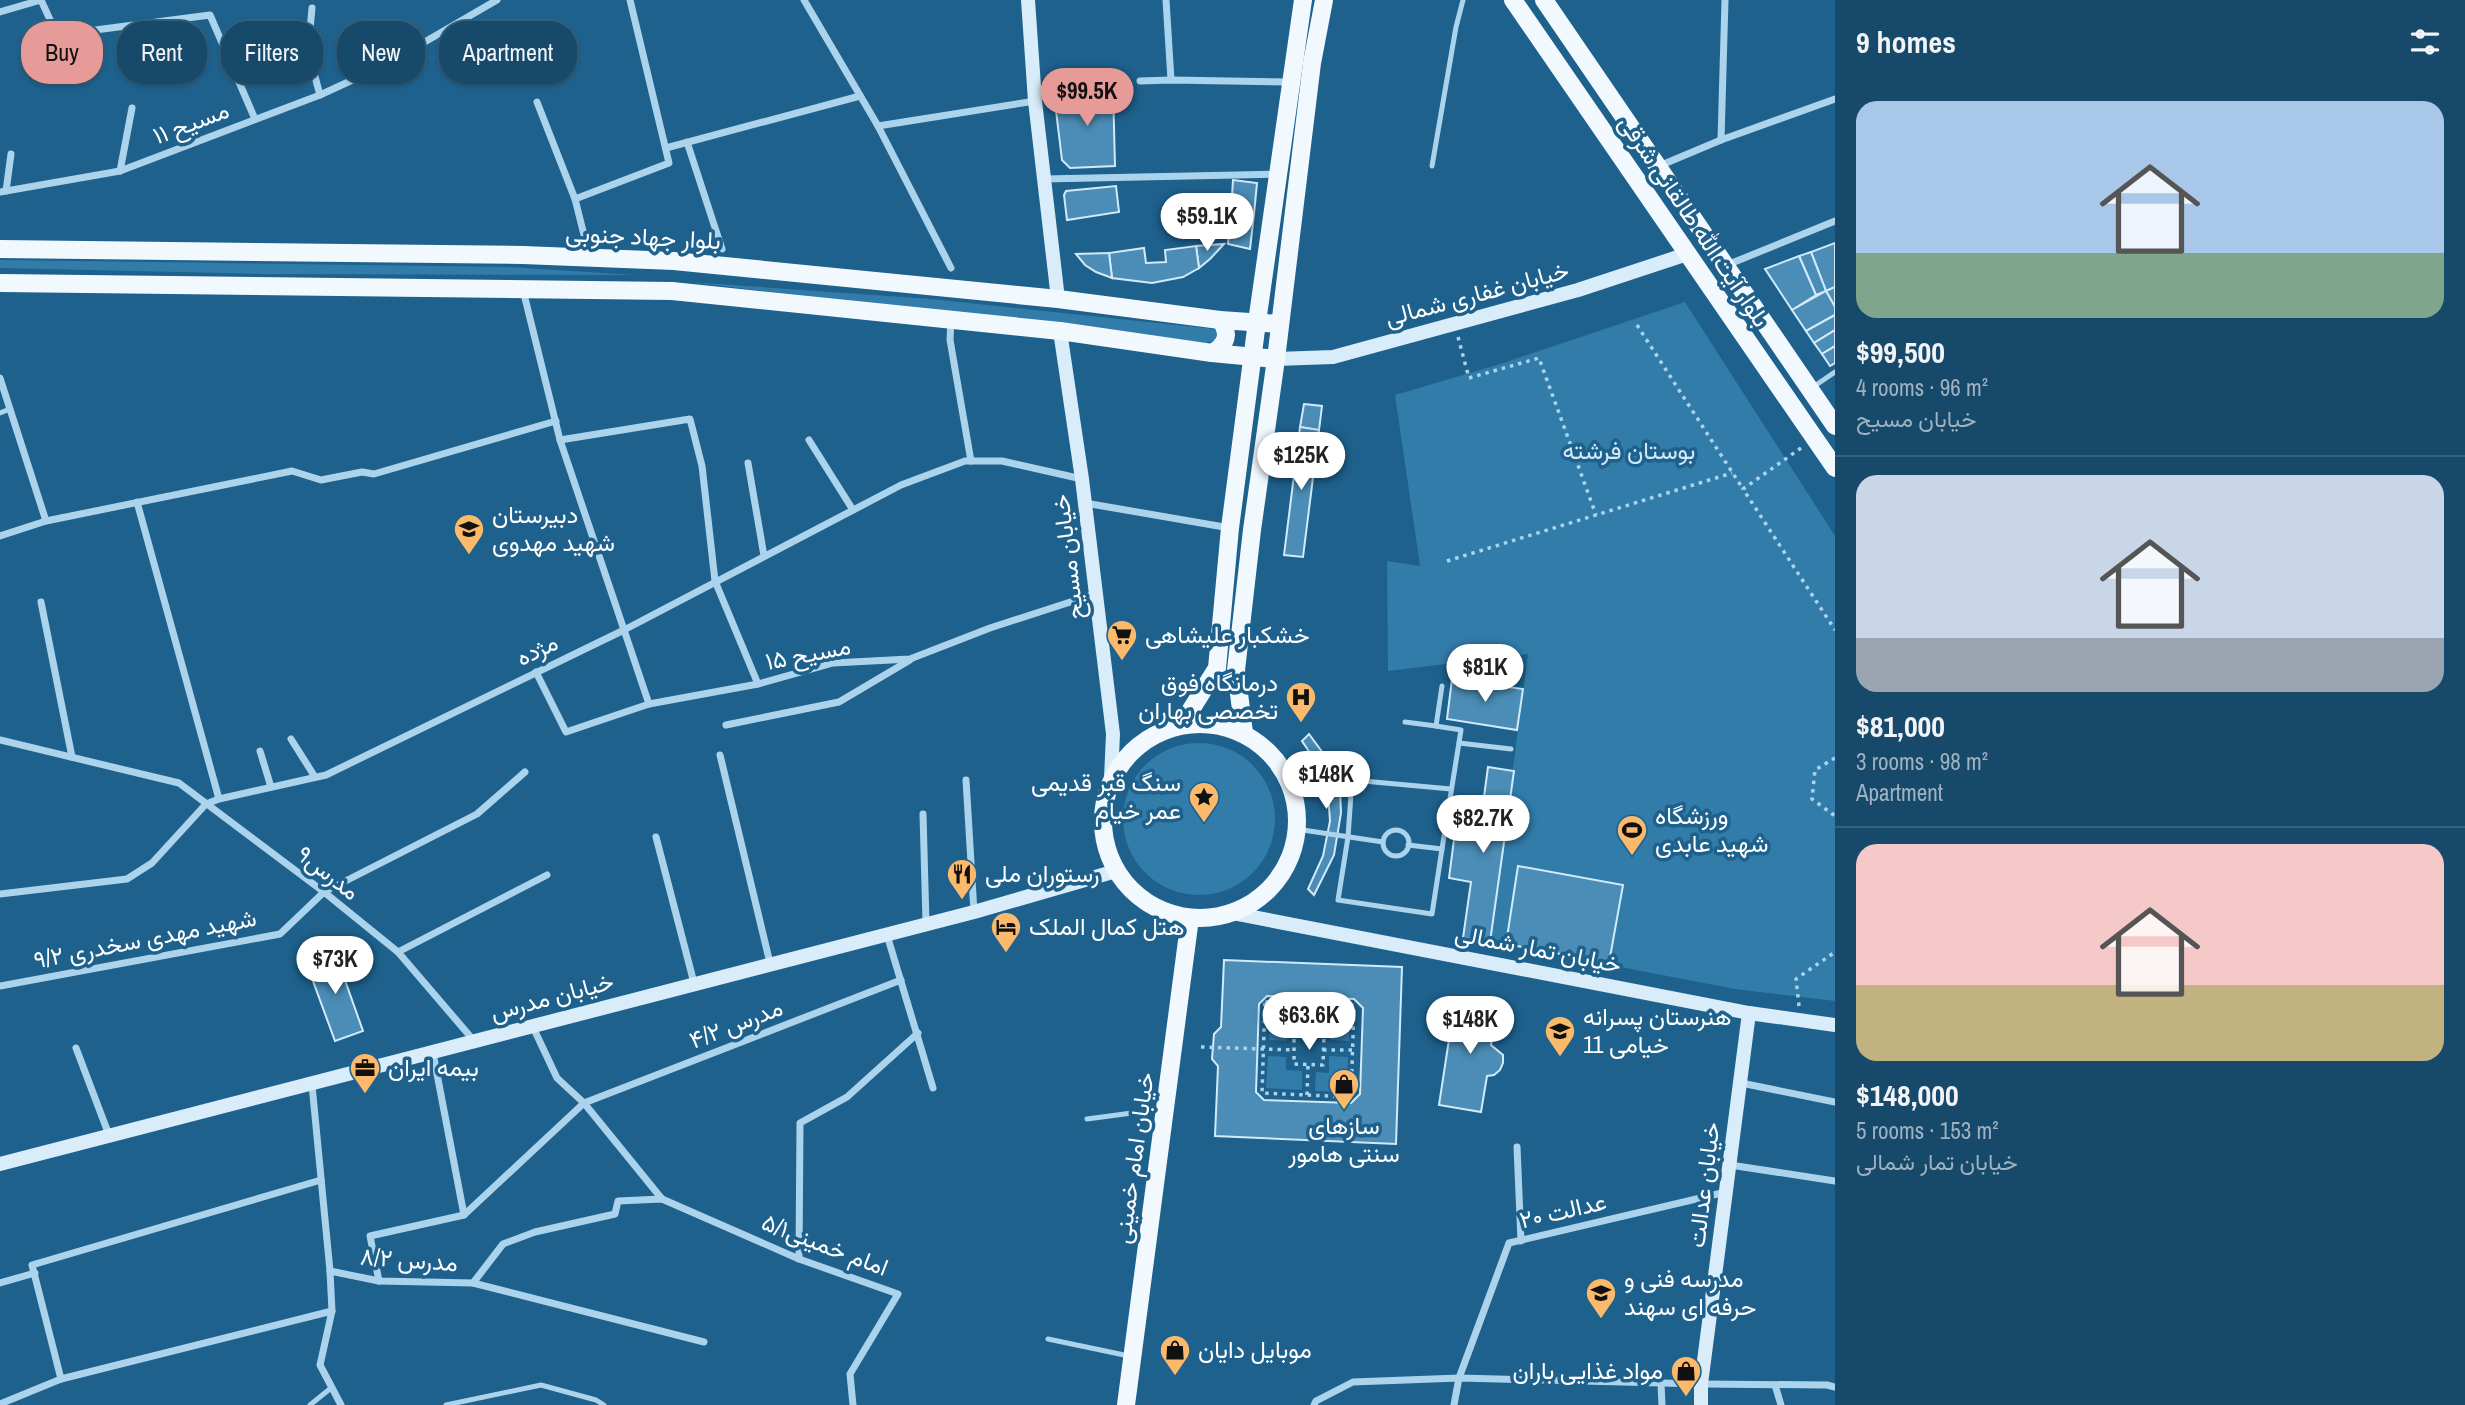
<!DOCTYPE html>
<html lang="en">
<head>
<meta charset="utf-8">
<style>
	body { margin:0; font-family:"Archivo Narrow",Vazirmatn,sans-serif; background:#1f5070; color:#f1f3f6; height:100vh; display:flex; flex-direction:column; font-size:26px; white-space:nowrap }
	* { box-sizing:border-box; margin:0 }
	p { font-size:23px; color:#9eb2c1 }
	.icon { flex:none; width:38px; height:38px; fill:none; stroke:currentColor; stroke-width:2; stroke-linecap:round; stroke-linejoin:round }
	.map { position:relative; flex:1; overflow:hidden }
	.drawer { display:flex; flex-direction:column; background:#16496a; width:630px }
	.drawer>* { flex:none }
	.top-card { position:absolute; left:21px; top:21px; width:665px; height:63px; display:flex; gap:14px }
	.price { position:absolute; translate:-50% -60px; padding:0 16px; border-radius:24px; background:#fff; color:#222; font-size:23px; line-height:46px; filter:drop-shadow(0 2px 4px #0008) }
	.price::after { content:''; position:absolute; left:50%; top:42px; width:21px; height:16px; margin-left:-10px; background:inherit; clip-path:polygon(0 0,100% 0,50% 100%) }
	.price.active { background:#e69b98; color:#111 }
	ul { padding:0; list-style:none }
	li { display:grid; align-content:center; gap:14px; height:371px; padding:0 21px }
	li+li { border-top:2px solid #35617e }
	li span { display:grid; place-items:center; height:217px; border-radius:21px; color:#555 }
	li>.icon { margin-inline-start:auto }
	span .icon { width:126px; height:126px; fill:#fffc; stroke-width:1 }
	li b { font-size:30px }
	h2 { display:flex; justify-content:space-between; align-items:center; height:84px; padding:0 21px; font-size:30px }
	.pill { padding:0 24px; border-radius:28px; background:#16496a; box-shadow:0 2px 5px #0004,0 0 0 2px #35617e; font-size:24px; line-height:63px }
	.pill.active { background:#e69b98; color:#111 }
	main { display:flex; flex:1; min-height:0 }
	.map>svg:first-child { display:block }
	.green { fill:#327caa }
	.building { fill:#4b8db6; stroke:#d1eaf9; stroke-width:2; fill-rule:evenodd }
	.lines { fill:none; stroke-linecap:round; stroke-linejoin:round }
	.path { stroke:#acd3ec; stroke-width:3.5; stroke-dasharray:3.5 5; stroke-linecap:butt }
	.lane { stroke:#acd3ec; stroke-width:5 }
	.street { stroke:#acd3ec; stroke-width:7 }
	.secondary { stroke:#d8ecf9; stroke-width:14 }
	.primary { stroke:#f1f9ff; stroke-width:18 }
	.labels { text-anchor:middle; stroke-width:7; stroke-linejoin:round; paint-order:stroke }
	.street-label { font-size:24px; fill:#fff; stroke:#1e618d }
	.park-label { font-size:24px; fill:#d1eaf9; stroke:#1e618d }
	.poi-label { font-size:24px; fill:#fff; stroke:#1e618d; text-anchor:start }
</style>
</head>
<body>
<main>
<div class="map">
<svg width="1835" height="1405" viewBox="0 0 1835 1405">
	<rect width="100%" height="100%" fill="#1e618d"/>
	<g class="green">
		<path d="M0,260L508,267L636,275L263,274L0,268Z"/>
		<path d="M688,282L932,299L1223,330L1216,340L1206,343Z"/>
		<path d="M1685,302L1835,536V1001L1735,989L1490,942L1528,654L1388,671L1387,561L1420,566L1395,395L1497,365Z"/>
		<circle cx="1199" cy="819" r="76"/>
		<path d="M1270,1005L1302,1006L1301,1025H1288L1287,1041L1269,1040Z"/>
		<path d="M1315,1008L1350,1009L1349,1041L1330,1040L1331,1028L1314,1027Z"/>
		<path d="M1268,1056L1286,1057V1070L1302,1071V1090L1266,1088Z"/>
		<path d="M1329,1056L1348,1057L1347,1092L1315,1091L1316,1072L1329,1073Z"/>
	</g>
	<g class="building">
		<path d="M1113,88L1115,166L1070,168L1062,160L1054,94Z"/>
		<path d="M1233,180L1257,183L1254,214L1231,212Z"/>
		<path d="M1116,186L1119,212L1067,220L1064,195L1066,191Z"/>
		<path d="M1231,212L1254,214L1250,249L1228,244Z"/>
		<path d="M1835,243V287L1826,291L1811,252Z"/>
		<path d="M1224,244L1210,259L1199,268L1196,246Z"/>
		<path d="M1196,246L1199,268L1183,277L1152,283L1112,278L1109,253L1144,248L1146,263L1166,262L1165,250Z"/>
		<path d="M1811,252L1826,291L1816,295L1799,256Z"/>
		<path d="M1109,253L1112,278L1096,272L1085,265L1076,254Z"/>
		<path d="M1799,256L1816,295L1792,310L1765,269Z"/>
		<path d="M1835,287V307L1826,291Z"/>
		<path d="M1826,291L1835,307V315L1806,331L1792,310Z"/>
		<path d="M1835,315V330L1814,343L1806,331Z"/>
		<path d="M1835,330V346L1822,354L1814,343Z"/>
		<path d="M1835,346V363L1830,366L1822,354Z"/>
		<path d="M1304,404L1322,406L1319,430L1300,427Z"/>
		<path d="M1300,427L1319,430L1303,557L1284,555Z"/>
		<path d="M1452,679L1523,689L1517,730L1447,719Z"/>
		<path d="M1309,734L1331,764L1340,788L1341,813L1334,855L1314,895L1308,889L1323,856L1330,821L1327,778L1302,741Z"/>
		<path d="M1488,767L1514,771L1490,942L1463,938L1471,882L1449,878L1456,824L1480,827Z"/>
		<path d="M1518,866L1623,885L1609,963L1506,944Z"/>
		<path d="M335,952L363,1031L335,1041L306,962Z"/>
		<path d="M1224,960L1402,967L1396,1144L1215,1136L1218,1066L1212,1059L1214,1034L1221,1027ZM1267,996L1354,999L1363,1008L1360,1094L1351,1103L1264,1100L1256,1092L1259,1004Z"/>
		<path d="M1455,1000L1497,1007L1491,1045L1503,1055V1063L1500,1070L1494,1075L1487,1076L1481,1112L1439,1105Z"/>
	</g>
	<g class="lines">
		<g class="path">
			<path d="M1637,325L1743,489"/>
			<path d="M1458,337L1469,378L1539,358L1596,515"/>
			<path d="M1801,448L1743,489L1835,630"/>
			<path d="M1447,561L1732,473"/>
			<path d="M1835,758L1815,770L1812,799L1835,816"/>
			<path d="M1265,1002L1354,1005L1351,1097L1262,1093Z"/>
			<path d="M1799,1006L1796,979L1835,952"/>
			<path d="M1294,1035H1324L1323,1065L1294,1064Z"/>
			<path d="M1308,1035V1003"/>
			<path d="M1201,1047L1294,1050"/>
			<path d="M1323,1050H1353"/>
			<path d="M1307,1095L1308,1064"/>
		</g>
		<g class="lane">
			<path d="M1432,166L1456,27L1463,0"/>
			<path d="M1813,387L1835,372"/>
			<path d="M0,413L10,409"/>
			<path d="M1405,722L1436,726"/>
			<path d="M1459,743L1511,749"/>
			<path d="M1296,829L1383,842"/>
			<circle cx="1396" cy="843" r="13"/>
			<path d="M1408,845L1442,849L1461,730L1436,726L1442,686"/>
			<path d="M1442,849L1432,914L1338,900L1348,837L1352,780L1451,789"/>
			<path d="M1087,1119L1162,1109"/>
			<path d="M1048,1339L1129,1356"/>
			<path d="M310,1405L331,1388"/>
			<path d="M446,1405L541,1385L596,1400L604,1405"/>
		</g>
		<g class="street">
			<path d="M41,0L57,35L210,15L255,119"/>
			<path d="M804,0L878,126L951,268"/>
			<path d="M1166,0L1171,80"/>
			<path d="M312,8L308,51L320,95"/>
			<path d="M0,12L41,0"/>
			<path d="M345,46L359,77"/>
			<path d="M1140,81L1171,80L1291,82"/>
			<path d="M537,102L575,199L669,163L630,0"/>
			<path d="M878,126L1035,101"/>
			<path d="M1721,140L1725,0"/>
			<path d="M687,142L722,249"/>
			<path d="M666,148L860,96"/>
			<path d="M1659,166L1721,140L1835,99"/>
			<path d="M120,171L132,108"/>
			<path d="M1044,179L1278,174"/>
			<path d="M6,191L11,154"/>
			<path d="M0,192L120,171L320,95L385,65L497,0"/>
			<path d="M575,199L586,243"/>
			<path d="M1727,265L1835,221"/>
			<path d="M523,290L560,440L649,704"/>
			<path d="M951,320L950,340L971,461"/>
			<path d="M0,378L46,521"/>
			<path d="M560,440L690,419L702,466L715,581L758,684"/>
			<path d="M809,440L853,510"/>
			<path d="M748,463L764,556"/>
			<path d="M137,502L219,799"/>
			<path d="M1085,503L1230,528"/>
			<path d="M0,536L46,521L292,471L321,480L362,472L374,474L556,421"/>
			<path d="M41,602L72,757"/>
			<path d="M536,672L566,732L649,704L758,684L833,663L910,659L990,628L1095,594"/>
			<path d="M726,725L839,702L910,660"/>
			<path d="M291,739L315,777"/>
			<path d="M0,740L179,783L324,892L398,952L475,1042"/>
			<path d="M260,751L271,787"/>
			<path d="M720,755L770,963"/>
			<path d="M966,780L974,912"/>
			<path d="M923,814L926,923"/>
			<path d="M656,837L694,983"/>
			<path d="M0,894L127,879L152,863L206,804L219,799L326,775L624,630L901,485L965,461H1002L1082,479"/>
			<path d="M887,935L933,1088"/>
			<path d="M398,952L547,875"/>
			<path d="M0,986L280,934L324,892L477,814L525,772"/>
			<path d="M532,1025L557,1078L584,1103L662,1199"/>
			<path d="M76,1048L109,1135"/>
			<path d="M433,1053L464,1215"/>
			<path d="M1741,1083L1835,1102"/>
			<path d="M312,1085L330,1271L332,1311L320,1365L341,1405"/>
			<path d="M1517,1147L1521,1241"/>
			<path d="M1730,1165L1835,1181"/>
			<path d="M799,1259L800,1123L847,1097L918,1033"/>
			<path d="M330,1271L379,1281L473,1283L503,1244L535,1232L615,1214L618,1201L662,1199L799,1259L898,1294L850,1374L853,1405"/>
			<path d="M379,1281L370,1236L464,1215L584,1103L901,980"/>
			<path d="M0,1283L35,1273"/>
			<path d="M473,1283L704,1342"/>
			<path d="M61,1379L32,1265L321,1180"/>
			<path d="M1661,1383L1662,1405"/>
			<path d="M1775,1385L1781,1405"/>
			<path d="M0,1404L61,1379L332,1311"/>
			<path d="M1314,1405L1316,1401L1353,1382L1459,1378L1701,1384L1827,1385L1835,1387"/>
			<path d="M1454,1405L1459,1378L1509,1243L1726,1192"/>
		</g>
		<g class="secondary">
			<path d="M1028,0L1035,101L1058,299"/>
			<path d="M1060,331L1082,479L1113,734L1111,778"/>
			<path d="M1276,359L1333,357L1578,290L1687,254"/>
			<path d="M1232,913L1749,1013L1835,1025"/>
			<path d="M0,1164L974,912L1116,871"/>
			<path d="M1701,1405V1384L1749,1013"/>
		</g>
		<g class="primary">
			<path d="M1513,0L1835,468"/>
			<path d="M1544,0L1835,426"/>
			<path d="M0,249L523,255L674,261L1058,299L1220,320L1280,324"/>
			<path d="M0,283L672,291L1060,331L1212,353L1276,359"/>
			<path d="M1212,353C1226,345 1231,334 1220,320"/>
			<circle cx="1200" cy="821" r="97"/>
			<path d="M1182,724L1217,668L1230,528L1257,322L1303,0"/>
			<path d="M1244,733L1236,670L1252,530L1276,359L1312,63L1324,0"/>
			<path d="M1126,1405L1190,918"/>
		</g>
	</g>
	<defs>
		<g id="school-pin" transform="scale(1.575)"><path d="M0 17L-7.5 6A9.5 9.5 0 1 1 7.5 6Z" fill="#fbba6b" stroke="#1e618d"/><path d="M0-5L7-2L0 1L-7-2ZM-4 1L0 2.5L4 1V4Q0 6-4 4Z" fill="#111"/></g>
		<g id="supermarket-pin" transform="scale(1.575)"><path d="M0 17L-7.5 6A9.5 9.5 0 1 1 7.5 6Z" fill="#fbba6b" stroke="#1e618d"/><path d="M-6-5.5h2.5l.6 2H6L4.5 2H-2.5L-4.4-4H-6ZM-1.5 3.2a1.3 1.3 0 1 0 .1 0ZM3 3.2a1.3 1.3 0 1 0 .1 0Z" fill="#111"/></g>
		<g id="hospital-pin" transform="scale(1.575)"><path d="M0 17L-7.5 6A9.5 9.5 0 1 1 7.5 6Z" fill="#fbba6b" stroke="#1e618d"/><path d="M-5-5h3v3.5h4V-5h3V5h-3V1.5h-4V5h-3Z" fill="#111"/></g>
		<g id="sight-pin" transform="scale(1.575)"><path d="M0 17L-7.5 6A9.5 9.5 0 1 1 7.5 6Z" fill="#fbba6b" stroke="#1e618d"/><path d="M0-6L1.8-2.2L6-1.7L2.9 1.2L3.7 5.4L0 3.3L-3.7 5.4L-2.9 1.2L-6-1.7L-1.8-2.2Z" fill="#111"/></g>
		<g id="stadium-pin" transform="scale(1.575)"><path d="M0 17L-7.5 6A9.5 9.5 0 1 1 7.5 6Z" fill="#fbba6b" stroke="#1e618d"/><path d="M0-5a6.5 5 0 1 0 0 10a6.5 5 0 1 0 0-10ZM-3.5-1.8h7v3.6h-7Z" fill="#111"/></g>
		<g id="restaurant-pin" transform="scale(1.575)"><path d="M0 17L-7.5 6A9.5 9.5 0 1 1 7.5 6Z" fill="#fbba6b" stroke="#1e618d"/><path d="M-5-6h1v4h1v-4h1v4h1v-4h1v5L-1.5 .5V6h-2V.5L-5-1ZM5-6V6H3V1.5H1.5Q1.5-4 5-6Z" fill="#111"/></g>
		<g id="hotel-pin" transform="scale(1.575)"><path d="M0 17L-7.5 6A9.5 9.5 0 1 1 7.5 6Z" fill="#fbba6b" stroke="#1e618d"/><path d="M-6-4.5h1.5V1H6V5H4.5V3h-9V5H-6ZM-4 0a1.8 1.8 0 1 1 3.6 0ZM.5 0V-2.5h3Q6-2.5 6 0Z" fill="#111"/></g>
		<g id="office-pin" transform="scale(1.575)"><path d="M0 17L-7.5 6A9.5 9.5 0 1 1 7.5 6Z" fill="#fbba6b" stroke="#1e618d"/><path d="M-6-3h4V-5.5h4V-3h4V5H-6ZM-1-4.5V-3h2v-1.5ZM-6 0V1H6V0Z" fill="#111"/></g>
		<g id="shop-pin" transform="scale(1.575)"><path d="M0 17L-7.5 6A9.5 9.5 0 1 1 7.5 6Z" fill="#fbba6b" stroke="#1e618d"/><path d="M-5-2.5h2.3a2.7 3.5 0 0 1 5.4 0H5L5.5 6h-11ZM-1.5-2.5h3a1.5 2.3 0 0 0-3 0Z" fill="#111"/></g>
	</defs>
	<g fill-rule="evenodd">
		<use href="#school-pin" x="469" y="529"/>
		<use href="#supermarket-pin" x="1122" y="635"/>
		<use href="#hospital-pin" x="1301" y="697"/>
		<use href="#sight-pin" x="1204" y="797"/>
		<use href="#stadium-pin" x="1632" y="830"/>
		<use href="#restaurant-pin" x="962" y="874"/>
		<use href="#hotel-pin" x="1006" y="927"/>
		<use href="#school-pin" x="1560" y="1031"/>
		<use href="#office-pin" x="365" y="1068"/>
		<use href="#shop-pin" x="1344" y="1084"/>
		<use href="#school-pin" x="1601" y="1293"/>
		<use href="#shop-pin" x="1175" y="1350"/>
		<use href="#shop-pin" x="1686" y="1371"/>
	</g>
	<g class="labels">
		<g class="street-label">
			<text transform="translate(191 123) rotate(-21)" y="8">مسیح ۱۱</text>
			<text transform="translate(1694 221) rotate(56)" y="8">بلوار آیت الله طالقانی شرقی</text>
			<text transform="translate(643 237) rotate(3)" y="8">بلوار جهاد جنوبی</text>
			<text transform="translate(1477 294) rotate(-15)" y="8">خیابان غفاری شمالی</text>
			<text transform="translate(1068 557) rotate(-97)" y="8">خیابان مسیح</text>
			<text transform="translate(537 650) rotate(-26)" y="8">مژده</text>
			<text transform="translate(808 654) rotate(-11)" y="8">مسیح ۱۵</text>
			<text transform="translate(328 873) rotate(38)" y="8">مدرس۹</text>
			<text transform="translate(145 939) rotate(-11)" y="8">شهید مهدی سخدری ۹/۲</text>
			<text transform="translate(1538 949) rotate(11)" y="8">خیابان تمار شمالی</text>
			<text transform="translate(552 997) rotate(-15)" y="8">خیابان مدرس</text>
			<text transform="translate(736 1024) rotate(-21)" y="8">مدرس ۴/۲</text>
			<text transform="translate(1134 1158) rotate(-82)" y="8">خیابان امام خمینی</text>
			<text transform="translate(1704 1185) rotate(-83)" y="8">خیابان عدالت</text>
			<text transform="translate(1563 1211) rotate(-13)" y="8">عدالت ۲۰</text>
			<text transform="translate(825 1245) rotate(21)" y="8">امام خمینی۵/۱</text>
			<text transform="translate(409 1260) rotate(4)" y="8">مدرس ۸/۲</text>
		</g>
		<g class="park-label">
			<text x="1629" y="459">بوستان فرشته</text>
		</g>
		<g class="poi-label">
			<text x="492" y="523">دبیرستان<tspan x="492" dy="28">شهید مهدوی</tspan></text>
			<text x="1145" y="643">خشکبار علیشاهی</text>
			<text x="1278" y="691" text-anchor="end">درمانگاه فوق<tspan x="1278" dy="28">تخصصی بهاران</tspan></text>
			<text x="1181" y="791" text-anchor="end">سنگ قبر قدیمی<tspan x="1181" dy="28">عمر خیام</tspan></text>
			<text x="1655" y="824">ورزشگاه<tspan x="1655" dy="28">شهید عابدی</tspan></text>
			<text x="985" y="882">رستوران ملی</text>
			<text x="1029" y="935">هتل کمال الملک</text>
			<text x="1583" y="1025">هنرستان پسرانه<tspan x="1583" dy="28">خیامی 11</tspan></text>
			<text x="388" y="1076">بیمه ایران</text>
			<text x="1344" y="1134" text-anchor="middle">سازهای<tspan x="1344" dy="28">سنتی هامور</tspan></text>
			<text x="1624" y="1287">مدرسه فنی و<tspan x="1624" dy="28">حرفه ای سهند</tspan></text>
			<text x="1198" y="1358">موبایل دایان</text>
			<text x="1663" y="1379" text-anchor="end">مواد غذایی باران</text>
		</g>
	</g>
</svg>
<b class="price active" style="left:1087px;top:128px">$99.5K</b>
<b class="price" style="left:1207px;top:253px">$59.1K</b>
<b class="price" style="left:1301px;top:492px">$125K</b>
<b class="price" style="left:1485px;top:704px">$81K</b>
<b class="price" style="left:1326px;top:811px">$148K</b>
<b class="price" style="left:1483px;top:855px">$82.7K</b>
<b class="price" style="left:335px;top:996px">$73K</b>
<b class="price" style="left:1309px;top:1052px">$63.6K</b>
<b class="price" style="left:1470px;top:1056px">$148K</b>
<div class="top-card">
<a class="pill active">Buy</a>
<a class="pill">Rent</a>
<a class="pill">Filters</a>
<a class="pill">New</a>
<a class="pill">Apartment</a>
</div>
</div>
<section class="drawer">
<h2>9 homes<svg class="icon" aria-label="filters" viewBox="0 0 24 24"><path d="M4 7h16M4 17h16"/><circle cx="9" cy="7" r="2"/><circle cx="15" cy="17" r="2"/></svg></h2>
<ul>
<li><span style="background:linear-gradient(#a9c7e8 70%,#7fa58c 0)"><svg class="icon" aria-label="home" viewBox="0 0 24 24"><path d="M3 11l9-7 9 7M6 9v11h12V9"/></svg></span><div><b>$99,500</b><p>4 rooms · 96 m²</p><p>خیابان مسیح</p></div></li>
<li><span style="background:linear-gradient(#c9d6e8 75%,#9aa5b1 0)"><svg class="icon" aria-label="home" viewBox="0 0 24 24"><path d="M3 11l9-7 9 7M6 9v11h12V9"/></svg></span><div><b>$81,000</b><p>3 rooms · 98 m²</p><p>Apartment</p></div></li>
<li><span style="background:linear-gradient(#f6c9c9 65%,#c2b280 0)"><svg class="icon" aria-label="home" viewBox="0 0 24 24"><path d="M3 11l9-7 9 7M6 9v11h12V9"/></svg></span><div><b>$148,000</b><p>5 rooms · 153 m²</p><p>خیابان تمار شمالی</p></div></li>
</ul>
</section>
</main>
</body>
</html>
